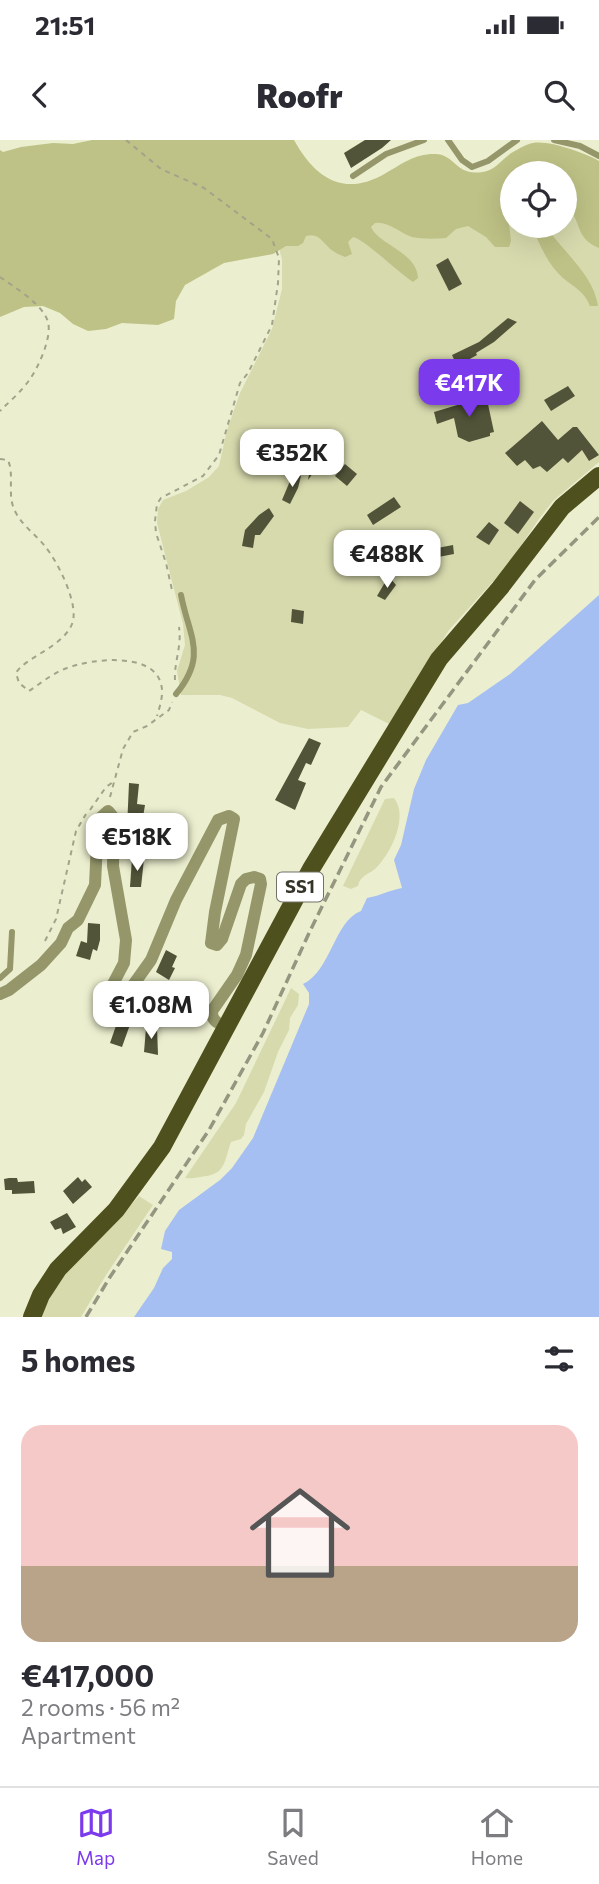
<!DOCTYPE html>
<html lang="en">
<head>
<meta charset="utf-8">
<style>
	body { margin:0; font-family:Commissioner,sans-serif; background:#f7f7f7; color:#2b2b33; height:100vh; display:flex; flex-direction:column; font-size:26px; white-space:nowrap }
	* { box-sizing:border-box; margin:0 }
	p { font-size:23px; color:#7c7c81 }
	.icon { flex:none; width:38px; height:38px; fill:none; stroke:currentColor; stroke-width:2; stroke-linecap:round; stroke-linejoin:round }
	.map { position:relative; height:1177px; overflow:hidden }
	.drawer { display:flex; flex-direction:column; background:#fff; flex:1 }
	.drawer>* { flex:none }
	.fabs { position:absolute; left:500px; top:21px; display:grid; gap:14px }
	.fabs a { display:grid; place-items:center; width:77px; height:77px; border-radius:50%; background:#fff; box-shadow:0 7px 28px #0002; font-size:35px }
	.price { position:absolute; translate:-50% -60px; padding:0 16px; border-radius:14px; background:#fff; color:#222; font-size:23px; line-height:46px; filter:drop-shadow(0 2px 4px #0008) }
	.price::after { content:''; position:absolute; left:50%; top:42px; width:21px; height:16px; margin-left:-10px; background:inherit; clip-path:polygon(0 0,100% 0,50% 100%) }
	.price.active { background:#7c3aed; color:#fff }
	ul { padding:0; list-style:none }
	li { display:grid; align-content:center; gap:14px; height:371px; padding:0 21px }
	li span { display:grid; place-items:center; height:217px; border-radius:21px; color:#555 }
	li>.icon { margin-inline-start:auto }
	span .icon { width:126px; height:126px; fill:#fffc; stroke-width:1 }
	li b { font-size:30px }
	h2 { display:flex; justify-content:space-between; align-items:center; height:84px; padding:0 21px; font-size:30px }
	.status { display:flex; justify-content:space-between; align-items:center; height:49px; padding:0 35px; background:#fff; direction:ltr }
	.status svg { height:19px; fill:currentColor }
	header { display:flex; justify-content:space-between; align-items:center; height:91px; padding:0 21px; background:#fff; font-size:32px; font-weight:800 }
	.menu { display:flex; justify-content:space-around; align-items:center; height:98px; border-top:2px solid #e1e1e2; background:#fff; font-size:19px; color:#7c7c81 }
	.menu a { display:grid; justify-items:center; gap:4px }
	.menu .active { color:#7c3aed }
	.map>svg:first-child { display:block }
	.green { fill:#d7daad; fill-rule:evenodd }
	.forest { fill:#bec286 }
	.water { fill:#a5bff3 }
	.building { fill:#525439 }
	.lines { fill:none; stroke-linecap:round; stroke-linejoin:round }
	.path { stroke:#a1a38b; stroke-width:2; stroke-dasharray:5 5; stroke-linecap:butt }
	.lane { stroke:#95976a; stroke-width:6 }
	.street { stroke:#95976a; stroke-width:12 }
	.primary { stroke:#4e501d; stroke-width:18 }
	.rail { stroke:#959680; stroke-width:3.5; stroke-dasharray:10 5; stroke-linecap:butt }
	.labels { text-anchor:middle; stroke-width:7; stroke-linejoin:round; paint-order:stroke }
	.shield { fill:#fff; stroke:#717168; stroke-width:2 }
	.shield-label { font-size:18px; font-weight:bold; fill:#343428 }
</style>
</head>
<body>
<div class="status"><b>21:51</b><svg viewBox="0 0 49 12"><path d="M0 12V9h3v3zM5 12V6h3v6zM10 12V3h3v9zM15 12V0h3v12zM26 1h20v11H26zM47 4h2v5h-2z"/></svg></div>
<header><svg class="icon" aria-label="back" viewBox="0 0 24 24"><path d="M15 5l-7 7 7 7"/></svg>Roofr<svg class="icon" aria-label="search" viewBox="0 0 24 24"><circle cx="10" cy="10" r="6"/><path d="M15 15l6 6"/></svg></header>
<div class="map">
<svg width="599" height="1177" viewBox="0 0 599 1177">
	<rect width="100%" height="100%" fill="#ecefcf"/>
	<g class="green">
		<path d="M141,0L347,49L496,34L521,13L599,35V322L553,361L539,379L507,426L449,490L389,584L361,570L348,587L308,589L280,583L232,558L220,555H181L177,531L185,505L183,484L157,383L158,369L163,360L186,351L209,337L219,326L227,290L240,253L272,189L282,149V119L277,102ZM513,33H565V86H513Z"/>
		<path d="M394,658C409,677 391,713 376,728C369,735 361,734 358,746L351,749L343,746L385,659Z"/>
		<path d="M291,848L299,854L298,865L290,878L289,890L278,912L264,952L246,984L244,995L241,999L231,1002C225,1018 226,1033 207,1036C198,1037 194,1039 185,1038L236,963Z"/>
		<path d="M139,1056L153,1065L106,1135L81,1177H40L64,1132L109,1089Z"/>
	</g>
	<g class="forest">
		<path d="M92,0H294C315,38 344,58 386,33C402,24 414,14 434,14C456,13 455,39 487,31C497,28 504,17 513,12C519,9 526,4 533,3C549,0 585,13 599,21V108C573,97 584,82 565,65V33H513V66L508,74L511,101L509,107H495L486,97L468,86L456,89L446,98C436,99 422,99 412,97C400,93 388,81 375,83L371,87C379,105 417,112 418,138L413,142C399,133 364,99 353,97L348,102L352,114L345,117C341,115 337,114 333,111C323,104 320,92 306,96L303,103L298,106H286L273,114L224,123L185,145L176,161L174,179L158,185L122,183L106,189L88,191L73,184L60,173L43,166L24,167L0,177V10L3,12L21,7L53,3L73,4Z"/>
		<path d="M531,86H549L550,92C567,115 594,137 598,166H590C584,151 575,148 563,138C547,124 540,104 531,86Z"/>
	</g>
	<path class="water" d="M599,455V1177H134L154,1148L163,1128L172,1119V1112L161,1109L165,1091L179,1070L220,1040L232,1028L253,998L309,864V853L303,844C331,831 334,781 361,771L367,758C379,756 390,750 402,748L394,720L401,705L414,649L426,620L458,565L468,563L510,534Z"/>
	<g class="building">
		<path d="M365,0H391L382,8L351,28L344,13Z"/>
		<path d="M448,118L462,144L449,151L436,125Z"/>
		<path d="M508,178L517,182L494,202L476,213L477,215L457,226L452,215L479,202Z"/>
		<path d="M568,246L575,256L551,271L544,260Z"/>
		<path d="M486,255L494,292L490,293V296L469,302L458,297L454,278L437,284L434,272L464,263L463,260Z"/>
		<path d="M542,281L558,300L573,287H577L599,315L589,321L582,310L568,323L563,318L547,332L540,326L533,329L525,320L517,326L505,313Z"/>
		<path d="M321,306L328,312L308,340L312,318Z"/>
		<path d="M345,324L357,334L347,346L335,336Z"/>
		<path d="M293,334L301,336L298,348L290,364L282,360Z"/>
		<path d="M394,357L401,367L373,385L367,375Z"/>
		<path d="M520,361L534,372L518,394L504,383Z"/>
		<path d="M269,368L274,376L260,395H255L253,408L242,406L245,390L259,375Z"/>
		<path d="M489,382L499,390L489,405L476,397Z"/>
		<path d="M453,405L454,414L407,423L427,410Z"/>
		<path d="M391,439L396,445L385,460L377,456L384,444Z"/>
		<path d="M292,469L304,471L303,484L291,482Z"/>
		<path d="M309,598L321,603L311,625L306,623L298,640L306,643L295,670L275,660Z"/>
		<path d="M129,643L139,644L137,664L145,665L141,689L127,688Z"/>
		<path d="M132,718L144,719L141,747H130Z"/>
		<path d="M88,783L100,784V800L97,811L93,809L90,820L76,816L81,801L87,803Z"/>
		<path d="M166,810L177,816L172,827L175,828L169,840L156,832Z"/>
		<path d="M119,877L132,879L122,907L110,903Z"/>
		<path d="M157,887L158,915L144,912L146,888Z"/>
		<path d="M78,1037L82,1042L85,1039L92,1047L73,1064L63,1051Z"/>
		<path d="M9,1038H17L18,1042L34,1041L35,1053L12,1054V1050H5L4,1039Z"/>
		<path d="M67,1073L76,1087L63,1094L61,1088L55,1090L50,1082Z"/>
	</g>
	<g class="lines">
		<g class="path">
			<path d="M126,0L161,29L204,48L272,99L279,118L278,143L272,185L248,233L240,243L219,315L203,336L161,358L157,364L155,381L156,393L166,423L172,450"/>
			<path d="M0,137C14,147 43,164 48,182C52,197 39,226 30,239C22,251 10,261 0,271"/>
			<path d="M0,319L8,320C15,337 6,356 16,373C23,386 35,394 44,405C57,420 80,465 72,484C63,507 24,518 16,533L19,543L29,551C41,543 53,533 67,528C90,519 153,511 161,544C164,554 160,566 157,576"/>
			<path d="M175,540C174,522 182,506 179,487"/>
			<path d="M110,657L123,609L133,592L147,586L169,570L172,562"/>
			<path d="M90,670L106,647L113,642"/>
			<path d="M45,801L56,779L76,691L86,674"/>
		</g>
		<g class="lane">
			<path d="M448,0L462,20L472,27L488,21L517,0"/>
			<path d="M554,0L580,6L599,16"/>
			<path d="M353,36L386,14L424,0"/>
			<path d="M176,554C208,515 189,497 181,455"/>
			<path d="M0,838L10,829L12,792"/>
		</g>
		<path class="street" d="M0,854L9,850L41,825L61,803L68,788L78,780L95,745L98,680L108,671L114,678L113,726L126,800L124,823L104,861V866L108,869H116L151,820L176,760L218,680L229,676L234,679L215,772L211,803L217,805L222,799L241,744L246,739L254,737L260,739L261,744L246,815L237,835L212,871C211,881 219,884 227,887"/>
		<path class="primary" d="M32,1177L41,1155L58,1129L116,1070L162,1007L311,729L439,519L500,448L562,367L599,336"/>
		<path class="rail" d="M86,1177L110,1137L209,990L263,893L310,791L381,647L535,440L599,377"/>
	</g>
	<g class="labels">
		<rect class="shield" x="277" y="732.5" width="46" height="29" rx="5"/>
		<g class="shield-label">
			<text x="300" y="753">SS1</text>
		</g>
	</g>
</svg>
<div class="fabs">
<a><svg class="icon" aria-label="locate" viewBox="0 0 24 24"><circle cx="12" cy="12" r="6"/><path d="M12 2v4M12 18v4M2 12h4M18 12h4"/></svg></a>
</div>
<b class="price active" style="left:469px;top:279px">€417K</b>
<b class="price" style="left:292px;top:349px">€352K</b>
<b class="price" style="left:387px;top:450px">€488K</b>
<b class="price" style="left:137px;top:733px">€518K</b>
<b class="price" style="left:151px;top:901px">€1.08M</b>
</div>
<section class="drawer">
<h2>5 homes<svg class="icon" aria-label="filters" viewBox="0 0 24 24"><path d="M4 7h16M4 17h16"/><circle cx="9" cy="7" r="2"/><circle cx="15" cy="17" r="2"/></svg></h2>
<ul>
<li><span style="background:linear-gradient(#f6c9c9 65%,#b9a48a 0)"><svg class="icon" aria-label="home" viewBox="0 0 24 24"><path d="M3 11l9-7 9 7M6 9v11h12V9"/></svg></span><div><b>€417,000</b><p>2 rooms · 56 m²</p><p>Apartment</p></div></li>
</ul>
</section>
<nav class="menu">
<a class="active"><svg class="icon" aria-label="map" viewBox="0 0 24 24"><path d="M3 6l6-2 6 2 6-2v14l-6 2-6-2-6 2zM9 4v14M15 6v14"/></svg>Map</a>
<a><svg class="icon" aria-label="saved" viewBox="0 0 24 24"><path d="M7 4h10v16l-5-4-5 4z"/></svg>Saved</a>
<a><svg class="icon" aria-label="home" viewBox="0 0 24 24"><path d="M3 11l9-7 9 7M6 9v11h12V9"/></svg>Home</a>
</nav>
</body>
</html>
